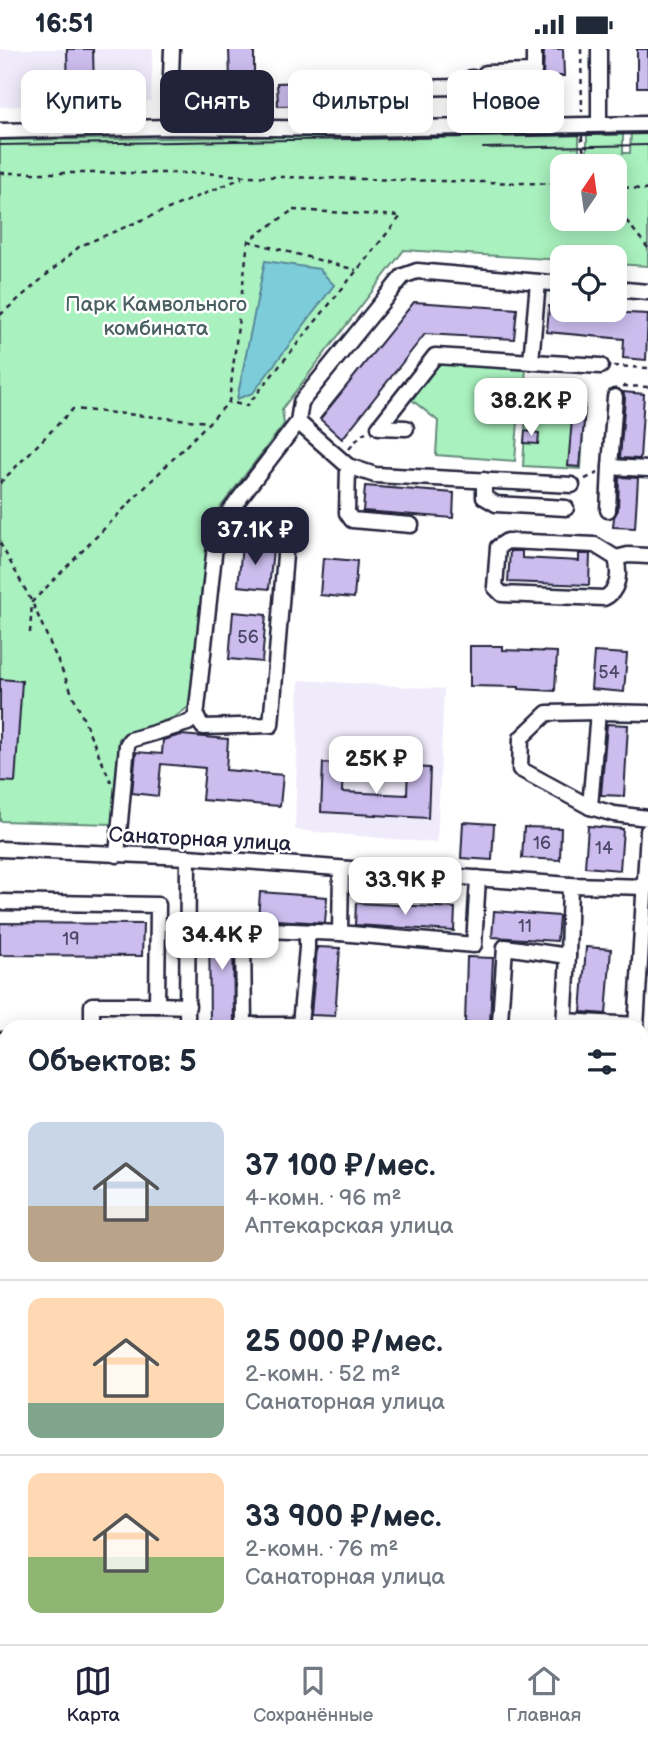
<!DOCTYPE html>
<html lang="ru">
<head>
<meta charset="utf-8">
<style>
	body { margin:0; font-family:"Balsamiq Sans",sans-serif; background:#f6f6f7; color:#1f2937; height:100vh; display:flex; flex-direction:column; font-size:26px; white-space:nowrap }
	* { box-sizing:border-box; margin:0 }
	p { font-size:23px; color:#747a83 }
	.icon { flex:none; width:38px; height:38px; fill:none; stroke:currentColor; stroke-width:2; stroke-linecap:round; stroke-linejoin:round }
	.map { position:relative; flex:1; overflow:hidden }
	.drawer { position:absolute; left:0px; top:971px; width:649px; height:625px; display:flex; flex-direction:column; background:#fff; border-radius:21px 21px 0 0; box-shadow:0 4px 18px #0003 }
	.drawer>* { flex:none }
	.guide { position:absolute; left:21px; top:21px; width:607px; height:63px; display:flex; gap:14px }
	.needle { width:46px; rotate:13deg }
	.buttons { position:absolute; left:550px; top:105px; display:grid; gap:14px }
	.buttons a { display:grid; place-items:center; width:77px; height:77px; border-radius:14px; background:#fff; box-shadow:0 4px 18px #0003; font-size:35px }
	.price { position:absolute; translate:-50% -60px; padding:0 16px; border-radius:14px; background:#fff; color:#222; font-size:23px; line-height:46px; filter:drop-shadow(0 2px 4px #0008) }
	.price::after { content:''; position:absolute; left:50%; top:42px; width:21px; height:16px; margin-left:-10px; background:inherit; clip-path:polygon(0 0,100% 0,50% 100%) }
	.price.active { background:#22223b; color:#fff }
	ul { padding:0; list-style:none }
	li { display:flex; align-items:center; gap:21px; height:175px; padding:0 28px }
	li+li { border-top:2px solid #e0e1e3 }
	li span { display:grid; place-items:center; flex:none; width:196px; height:140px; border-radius:14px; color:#555 }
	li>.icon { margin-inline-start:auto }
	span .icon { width:84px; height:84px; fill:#fffc; stroke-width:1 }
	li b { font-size:30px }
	h2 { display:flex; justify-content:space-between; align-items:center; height:84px; padding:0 28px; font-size:30px }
	.pill { padding:0 24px; border-radius:14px; background:#fff; box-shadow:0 4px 18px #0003; font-size:24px; line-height:63px }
	.pill.active { background:#22223b; color:#fff }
	.status { display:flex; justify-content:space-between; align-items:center; height:49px; padding:0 35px; background:#fff; direction:ltr }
	.status svg { height:19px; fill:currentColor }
	.menu { display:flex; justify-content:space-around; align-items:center; height:98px; border-top:2px solid #e0e1e3; background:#fff; font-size:19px; color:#747a83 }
	.menu a { display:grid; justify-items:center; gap:4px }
	.menu .active { color:#22223b }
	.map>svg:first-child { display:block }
	.built { fill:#f0ebfa }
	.green { fill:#a9f1be; stroke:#668a7c; stroke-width:2; fill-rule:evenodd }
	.water { fill:#7dccd9; stroke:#59889a; stroke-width:2 }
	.building { fill:#ccbdee; stroke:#22223b; stroke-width:2 }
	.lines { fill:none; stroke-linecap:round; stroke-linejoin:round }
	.minor-casing { stroke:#22223b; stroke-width:19 }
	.path { stroke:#22223b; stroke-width:2.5; stroke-dasharray:5 5; stroke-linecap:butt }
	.minor { stroke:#fff; stroke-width:14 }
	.tram { stroke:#22223b; stroke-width:2 }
	.labels { text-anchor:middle; stroke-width:5; stroke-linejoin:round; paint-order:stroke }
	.number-label { font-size:18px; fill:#4c4968 }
	.park-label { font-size:21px; fill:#4a6062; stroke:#fff }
	.street-label { font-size:21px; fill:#22223b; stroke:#fff }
</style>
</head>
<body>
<div class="status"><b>16:51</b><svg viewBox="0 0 49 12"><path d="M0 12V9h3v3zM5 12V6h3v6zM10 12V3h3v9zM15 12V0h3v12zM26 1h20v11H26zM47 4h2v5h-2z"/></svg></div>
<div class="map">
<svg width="648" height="1595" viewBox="0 0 648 1595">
	<rect width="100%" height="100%" fill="#fff"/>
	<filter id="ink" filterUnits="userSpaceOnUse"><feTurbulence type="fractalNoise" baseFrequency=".0143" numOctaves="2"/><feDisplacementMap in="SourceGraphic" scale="14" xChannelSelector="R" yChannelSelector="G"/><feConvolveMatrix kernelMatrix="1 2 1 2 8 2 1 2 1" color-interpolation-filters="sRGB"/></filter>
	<g filter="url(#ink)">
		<g class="built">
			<path d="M0,0H153L151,52L0,58Z"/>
			<path d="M299,631L444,640L437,794L295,781Z"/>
			<path d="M648,1240V1319L642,1309V1242Z"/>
		</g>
		<g class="green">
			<path d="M631,82H648V217L614,215V208H562V211L404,201L282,360L284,375L216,464L209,480L191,656L175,668L119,689L113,775L0,772V91L579,84V105H587V83H623V104H630ZM562,117H614V170H562Z"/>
			<path d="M440,313L526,320L524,342L520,345L515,412L436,406L438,372L412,351Z"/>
			<path d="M527,347L585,352L581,420L523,417Z"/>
			<path d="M7,1293V1589H373L367,1595H0V1295Z"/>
		</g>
		<path class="water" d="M265,212L319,220L334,236L253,344L237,350Z"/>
		<g class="building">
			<path d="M67,0H93L94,44L68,45Z"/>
			<path d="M229,0H254V30H230Z"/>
			<path d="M544,0H563L564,27H543Z"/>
			<rect x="637" y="0" width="11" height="38"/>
			<path d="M544,28L545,48L490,50V34L534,33Z"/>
			<path d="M340,32L341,55L278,57L277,34Z"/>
			<path d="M414,253L517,260L514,290L425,285L342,390L320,370Z"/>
			<path d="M549,257L562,258V261L648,265L646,311L623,309L624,290L547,283Z"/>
			<path d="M623,343L644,345L640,410L620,409L625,349Z"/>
			<path d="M528,348L541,349V360H527Z"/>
			<path d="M573,359L585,360L580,418L568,417Z"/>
			<path d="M525,382L539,384L538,395L524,394Z"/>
			<path d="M619,428L638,429L635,479L613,478L614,468L618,461Z"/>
			<path d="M365,437L454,444L453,469L363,462Z"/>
			<path d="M242,496L273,500L269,540L238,537Z"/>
			<path d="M510,502H522V509L579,512V505H590L589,536L508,533Z"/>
			<path d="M323,509L357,512L354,549L320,546Z"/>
			<path d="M233,563L266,566L262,613L229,610Z"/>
			<path d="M470,597H503V601L557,603L555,642L519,640V638L470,637Z"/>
			<path d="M594,603L627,605L624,643L591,640Z"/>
			<path d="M0,630L22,632L15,733L0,732Z"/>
			<path d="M607,675L628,676L624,747L601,746Z"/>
			<path d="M181,686L228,690L226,721L283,726L280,757L202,751L205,719L161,715L158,747L132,744L136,703L162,705L163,691Z"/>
			<path d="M323,714L343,715L342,743L407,746L408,718L430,719L428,769L321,763Z"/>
			<path d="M463,773L494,775L492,811L461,809Z"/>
			<path d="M588,777L623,780L620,821L585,818Z"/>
			<path d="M524,778L561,779L560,811L522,809Z"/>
			<path d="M260,843L327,848L325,874L258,870Z"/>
			<path d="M356,854L455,859L454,882L355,876Z"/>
			<path d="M494,862L559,867L557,892L492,888Z"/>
			<path d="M209,868H233L234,978H210Z"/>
			<path d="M0,874L143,875L142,907L0,906Z"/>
			<path d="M317,898L340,899L335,967L311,966Z"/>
			<path d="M586,898L611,900L606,965L581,963Z"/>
			<path d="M467,908L493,909L490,975L465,974Z"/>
		</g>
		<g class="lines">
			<g class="minor-casing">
				<g id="minor">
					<path d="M599,0V75"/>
					<path d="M480,30L486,24L534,23V0"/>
					<path d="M169,78L172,0"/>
					<path d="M352,80L351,33L369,40L458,38L471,29L480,30L481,77"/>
					<path d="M0,82L169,78L352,80L648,75"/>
					<path d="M614,240L648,243"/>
					<path d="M531,312L538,233"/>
					<path d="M298,373L348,417L375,426L572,436"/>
					<path d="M406,379L379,378L435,307L601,317"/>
					<path d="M348,417L347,464L352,471L411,476"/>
					<path d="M610,418L615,348"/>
					<path d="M484,431V448L496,455L566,459"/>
					<path d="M608,461L610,418L648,420"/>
					<path d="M616,509C620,524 619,542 604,549L502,545L495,538L498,498L507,492L595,496L616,509L628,506L648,507"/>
					<path d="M648,664L598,663L590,758L614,765L648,769"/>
					<path d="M196,668L203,678L271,676L285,506"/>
					<path d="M590,758L520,720L521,689L547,664L598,663"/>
					<path d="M0,800L188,808L570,836L648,838"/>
					<path d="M117,806L127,696L130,691L188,674L196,668L216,488L226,467L298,373L301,353L403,227L417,222L562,235"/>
					<path d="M341,820L340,884L474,896L478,829"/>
					<path d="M0,853L158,856L157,956H92V978"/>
					<path d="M568,907L570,836"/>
					<path d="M157,956L188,957"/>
					<path d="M500,972L505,898L568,907L564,978"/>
					<path d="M565,972L636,976"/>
					<path d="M244,976H300L307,899V883"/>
					<path d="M187,978L188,808"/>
					<path d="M244,978L243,880L340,884"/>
					<path d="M636,978L648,782"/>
					<path d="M0,991H7"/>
					<path d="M642,1064L648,1075"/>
					<path d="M0,1081H7"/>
					<path d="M0,1276L7,1274"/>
					<path d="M642,1373L648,1368"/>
					<path d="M418,1589L426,1595"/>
					<path d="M401,1595L408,1589"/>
				</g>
			</g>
			<g class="path">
				<path d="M581,0L582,63"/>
				<path d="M582,87V97L591,117"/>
				<path d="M0,124H204L245,127L562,135"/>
				<path d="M614,137L648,141"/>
				<path d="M614,156L648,199"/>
				<path d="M293,161L401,167L247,357L229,353L248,192Z"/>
				<path d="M248,192L356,221"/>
				<path d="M0,266L80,197L242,129"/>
				<path d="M613,317L648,319"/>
				<path d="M623,337L648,338"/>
				<path d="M349,400L362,385L366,383"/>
				<path d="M585,430L598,424"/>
				<path d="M0,434L73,360L209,373"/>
				<path d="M0,494L32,553L111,733"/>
				<path d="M30,584L32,553L229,353"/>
				<path d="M0,1314L7,1311"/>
				<path d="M0,1349L7,1361"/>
				<path d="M0,1509L7,1497"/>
				<path d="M373,1589L388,1593"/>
				<path d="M150,1595V1589"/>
				<path d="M297,1595L309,1589"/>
				<path d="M321,1595L326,1589"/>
			</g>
			<use href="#minor" class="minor"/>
			<g class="tram">
				<path d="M0,96L648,85"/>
				<path d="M483,99L648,96"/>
			</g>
		</g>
	</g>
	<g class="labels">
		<g class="number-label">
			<text x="248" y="594">56</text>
			<text x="609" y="629">54</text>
			<text x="542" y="800">16</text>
			<text x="604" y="805">14</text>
			<text x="525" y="883">11</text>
			<text x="71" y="896">19</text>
		</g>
		<g class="park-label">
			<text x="156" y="262">Парк Камвольного<tspan x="156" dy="24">комбината</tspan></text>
		</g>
		<g class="street-label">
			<text transform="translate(200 790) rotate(3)" y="7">Санаторная улица</text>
		</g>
	</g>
</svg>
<div class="buttons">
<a><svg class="needle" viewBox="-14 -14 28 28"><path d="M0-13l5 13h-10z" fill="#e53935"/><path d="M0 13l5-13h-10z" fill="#747a83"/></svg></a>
<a><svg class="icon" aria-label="locate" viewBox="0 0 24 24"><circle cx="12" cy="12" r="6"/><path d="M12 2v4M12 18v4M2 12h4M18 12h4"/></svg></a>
</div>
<b class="price" style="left:531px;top:389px">38.2K ₽</b>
<b class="price active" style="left:255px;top:518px">37.1K ₽</b>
<b class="price" style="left:376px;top:747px">25K ₽</b>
<b class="price" style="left:405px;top:868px">33.9K ₽</b>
<b class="price" style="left:222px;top:923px">34.4K ₽</b>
<div class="guide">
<a class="pill">Купить</a>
<a class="pill active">Снять</a>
<a class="pill">Фильтры</a>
<a class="pill">Новое</a>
</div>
<section class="drawer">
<h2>Объектов: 5<svg class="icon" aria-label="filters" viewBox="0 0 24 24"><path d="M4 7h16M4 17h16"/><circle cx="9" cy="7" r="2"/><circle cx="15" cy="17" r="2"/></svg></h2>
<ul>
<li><span style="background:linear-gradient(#c9d6e8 60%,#b9a48a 0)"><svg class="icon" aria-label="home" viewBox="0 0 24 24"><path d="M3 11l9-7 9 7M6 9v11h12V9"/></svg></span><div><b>37 100 ₽/мес.</b><p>4-комн. · 96 m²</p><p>Аптекарская улица</p></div></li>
<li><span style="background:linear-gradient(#ffd9b3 75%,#7fa58c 0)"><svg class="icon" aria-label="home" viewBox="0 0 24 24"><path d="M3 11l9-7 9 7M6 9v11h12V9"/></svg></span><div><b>25 000 ₽/мес.</b><p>2-комн. · 52 m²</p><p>Санаторная улица</p></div></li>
<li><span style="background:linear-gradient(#ffd9b3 60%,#8fb573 0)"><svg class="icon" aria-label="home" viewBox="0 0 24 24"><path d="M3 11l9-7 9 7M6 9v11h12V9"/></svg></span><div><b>33 900 ₽/мес.</b><p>2-комн. · 76 m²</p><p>Санаторная улица</p></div></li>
</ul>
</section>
</div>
<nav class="menu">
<a class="active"><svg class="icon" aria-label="map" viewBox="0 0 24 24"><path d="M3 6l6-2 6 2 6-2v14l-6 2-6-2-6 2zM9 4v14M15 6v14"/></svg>Карта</a>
<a><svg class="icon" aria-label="saved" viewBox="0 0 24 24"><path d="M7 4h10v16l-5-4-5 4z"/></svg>Сохранённые</a>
<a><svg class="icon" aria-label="home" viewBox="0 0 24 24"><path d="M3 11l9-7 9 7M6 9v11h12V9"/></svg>Главная</a>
</nav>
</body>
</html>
